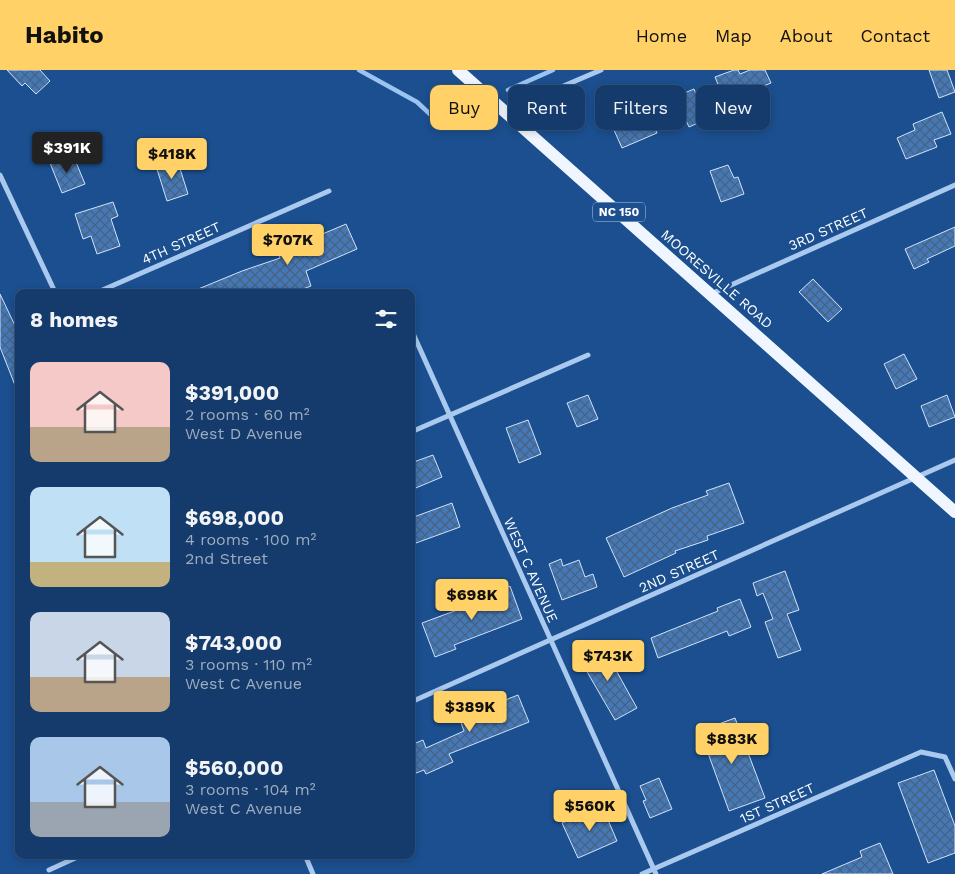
<!DOCTYPE html>
<html lang="en">
<head>
<meta charset="utf-8">
<style>
	body { margin:0; font-family:"Work Sans",sans-serif; background:#214673; color:#f1f3f6; height:100vh; display:flex; flex-direction:column; font-size:19px; white-space:nowrap }
	* { box-sizing:border-box; margin:0 }
	p { font-size:16px; color:#9dadc1 }
	.icon { flex:none; width:28px; height:28px; fill:none; stroke:currentColor; stroke-width:2; stroke-linecap:round; stroke-linejoin:round }
	.map { position:relative; flex:1; overflow:hidden }
	.drawer { position:absolute; left:15px; top:219px; width:400px; height:570px; display:flex; flex-direction:column; background:#143b6b; border-radius:10px; box-shadow:0 2px 8px #0003,0 0 0 1px #33557e }
	.drawer>* { flex:none }
	.guide { position:absolute; left:430px; top:15px; width:450px; height:45px; display:flex; gap:10px }
	.price { position:absolute; translate:-50% -42px; padding:0 11px; border-radius:5px; background:#ffd166; color:#111; font-size:16px; line-height:32px; filter:drop-shadow(0 1px 2px #0008) }
	.price::after { content:''; position:absolute; left:50%; top:30px; width:15px; height:11px; margin-left:-8px; background:inherit; clip-path:polygon(0 0,100% 0,50% 100%) }
	.price.selected { background:#222; color:#fff }
	ul { padding:0; list-style:none }
	li { display:flex; align-items:center; gap:15px; height:125px; padding:0 15px }
	li span { display:grid; place-items:center; flex:none; width:140px; height:100px; border-radius:10px; color:#555 }
	li>.icon { margin-inline-start:auto }
	span .icon { width:60px; height:60px; fill:#fffc; stroke-width:1 }
	li b { font-size:21px }
	h2 { display:flex; justify-content:space-between; align-items:center; height:60px; padding:0 15px; font-size:21px }
	.tag { padding:0 18px; border-radius:10px; background:#143b6b; box-shadow:0 2px 8px #0003,0 0 0 1px #33557e; font-size:18px; line-height:45px }
	.tag.selected { background:#ffd166; color:#111 }
	header { display:flex; align-items:center; gap:30px; box-sizing:border-box; height:70px; padding:0 25px; background:#ffd166; color:#111 }
	header strong { font-size:24px }
	nav { display:flex; gap:28px; margin-inline-start:auto; font-size:18px }
	.map>svg:first-child { display:block }
	.lines { fill:none; stroke-linecap:round; stroke-linejoin:round }
	.stream { stroke:#9cc4f0; stroke-width:4.5 }
	.building { fill:url(#building-cross-hatch); stroke:#cfe3fa }
	.street { stroke:#a9c9ee; stroke-width:5 }
	.primary { stroke:#f0f6ff; stroke-width:12 }
	.labels { text-anchor:middle; stroke-width:5; stroke-linejoin:round; paint-order:stroke }
	.shield { fill:#1b4f8f; stroke:#bbcadd; stroke-width:1 }
	.shield-label { font-size:12px; font-weight:bold; fill:#fff }
	.street-label { font-size:14px; fill:#fff; stroke:#1b4f8f }
</style>
</head>
<body>
<header>
<strong>Habito</strong>
<nav><a>Home</a><a>Map</a><a>About</a><a>Contact</a></nav>
</header>
<div class="map">
<svg width="955" height="804" viewBox="0 0 955 804">
	<defs>
		<pattern id="building-cross-hatch" width="8" height="8" patternUnits="userSpaceOnUse" patternTransform="scale(1.25)"><rect width="8" height="8" fill="#4478b7"/><path d="M0 0l8 8M0 8l8-8" fill="none" stroke="#486282"/></pattern>
	</defs>
	<rect width="100%" height="100%" fill="#1b4f8f"/>
	<g class="lines">
		<g class="stream">
			<path d="M359,0L417,32L432,46"/>
			<path d="M508,20L553,0"/>
		</g>
	</g>
	<g class="building">
		<path d="M7,0H40L50,11L36,24L25,13L22,16Z"/>
		<path d="M734,0H738L740,4L750,0H765L771,13L741,25L745,33L728,39L715,7Z"/>
		<path d="M929,0H947L955,22L939,28Z"/>
		<path d="M694,19L707,49L689,57L675,27Z"/>
		<path d="M645,36L657,63L622,78L610,51Z"/>
		<path d="M942,42L951,64L934,70L937,77L906,89L897,68L915,60L913,54Z"/>
		<path d="M73,85L85,114L62,123L50,93Z"/>
		<path d="M177,89L188,124L167,131L156,96Z"/>
		<path d="M728,95L734,108L738,107L744,124L721,132L710,101Z"/>
		<path d="M113,132L118,146L111,149L120,176L97,184L91,166L83,169L75,144Z"/>
		<path d="M346,154L357,179L306,201L311,216L295,222H191L242,201L280,188L278,183Z"/>
		<path d="M955,157V176L927,189L929,192L914,199L905,179Z"/>
		<path d="M813,209L842,239L828,252L799,222Z"/>
		<path d="M0,224L19,264L18,323L0,277Z"/>
		<path d="M904,284L917,309L896,319L884,294Z"/>
		<path d="M588,325L598,349L577,357L567,333Z"/>
		<path d="M947,325L955,347L929,357L921,336Z"/>
		<path d="M528,350L541,384L519,393L506,358Z"/>
		<path d="M433,385L442,407L411,420V393Z"/>
		<path d="M729,413L744,453L707,466L708,470L675,481L676,483L624,507L606,468L672,438L708,425L706,421Z"/>
		<path d="M452,433L460,457L416,473L411,460V448Z"/>
		<path d="M561,489L563,496L579,490L585,507L593,504L597,517L562,530L549,494Z"/>
		<path d="M785,501L799,540L787,544L801,580L778,588L765,552L773,549L763,523L757,526L753,513Z"/>
		<path d="M510,516L522,549L454,575L456,579L435,587L422,553L487,529L486,525Z"/>
		<path d="M740,529L751,557L729,566L727,561L658,588L651,568L718,541L717,538Z"/>
		<path d="M602,575L637,638L615,650L579,588Z"/>
		<path d="M518,625L529,652L449,684L453,692L426,704L424,700L411,705V675L423,670L426,678L464,661L457,642L482,632L485,638Z"/>
		<path d="M735,648L765,728L729,741L700,661Z"/>
		<path d="M934,700L955,756V783L928,793L898,713Z"/>
		<path d="M659,708L672,739L650,748L643,731L646,730L640,716Z"/>
		<path d="M602,736L617,771L578,788L562,753Z"/>
		<path d="M880,773L893,804H822L862,787L860,781Z"/>
	</g>
	<g class="lines">
		<g class="street">
			<path d="M505,41L601,0"/>
			<path d="M0,105L55,222"/>
			<path d="M98,222L329,121"/>
			<path d="M711,224L955,115"/>
			<path d="M411,259L656,804"/>
			<path d="M411,362L588,285"/>
			<path d="M411,632L955,390"/>
			<path d="M305,785L313,804"/>
			<path d="M49,800L82,785"/>
			<path d="M642,804L921,682L945,687L955,709"/>
		</g>
		<path class="primary" d="M458,0L955,442"/>
	</g>
	<g class="labels">
		<rect class="shield" x="593" y="132.5" width="52" height="19" rx="4"/>
		<g class="shield-label">
			<text x="619" y="146">NC 150</text>
		</g>
		<g class="street-label">
			<text transform="translate(828 159) rotate(-24)" y="5">3RD STREET</text>
			<text transform="translate(181 173) rotate(-24)" y="5">4TH STREET</text>
			<text transform="translate(717 209) rotate(41)" y="5">MOORESVILLE ROAD</text>
			<text transform="translate(531 500) rotate(66)" y="5">WEST C AVENUE</text>
			<text transform="translate(679 501) rotate(-24)" y="5">2ND STREET</text>
			<text transform="translate(777 733) rotate(-24)" y="5">1ST STREET</text>
		</g>
	</g>
</svg>
<b class="price selected" style="left:67px;top:104px">$391K</b>
<b class="price" style="left:172px;top:110px">$418K</b>
<b class="price" style="left:288px;top:196px">$707K</b>
<b class="price" style="left:472px;top:551px">$698K</b>
<b class="price" style="left:608px;top:612px">$743K</b>
<b class="price" style="left:470px;top:663px">$389K</b>
<b class="price" style="left:732px;top:695px">$883K</b>
<b class="price" style="left:590px;top:762px">$560K</b>
<div class="guide">
<a class="tag selected">Buy</a>
<a class="tag">Rent</a>
<a class="tag">Filters</a>
<a class="tag">New</a>
</div>
<section class="drawer">
<h2>8 homes<svg class="icon" aria-label="filters" viewBox="0 0 24 24"><path d="M4 7h16M4 17h16"/><circle cx="9" cy="7" r="2"/><circle cx="15" cy="17" r="2"/></svg></h2>
<ul>
<li><span style="background:linear-gradient(#f6c9c9 65%,#b9a48a 0)"><svg class="icon" aria-label="home" viewBox="0 0 24 24"><path d="M3 11l9-7 9 7M6 9v11h12V9"/></svg></span><div><b>$391,000</b><p>2 rooms · 60 m²</p><p>West D Avenue</p></div></li>
<li><span style="background:linear-gradient(#bfe0f5 75%,#c2b280 0)"><svg class="icon" aria-label="home" viewBox="0 0 24 24"><path d="M3 11l9-7 9 7M6 9v11h12V9"/></svg></span><div><b>$698,000</b><p>4 rooms · 100 m²</p><p>2nd Street</p></div></li>
<li><span style="background:linear-gradient(#c9d6e8 65%,#b9a48a 0)"><svg class="icon" aria-label="home" viewBox="0 0 24 24"><path d="M3 11l9-7 9 7M6 9v11h12V9"/></svg></span><div><b>$743,000</b><p>3 rooms · 110 m²</p><p>West C Avenue</p></div></li>
<li><span style="background:linear-gradient(#a9c7e8 65%,#9aa5b1 0)"><svg class="icon" aria-label="home" viewBox="0 0 24 24"><path d="M3 11l9-7 9 7M6 9v11h12V9"/></svg></span><div><b>$560,000</b><p>3 rooms · 104 m²</p><p>West C Avenue</p></div></li>
</ul>
</section>
</div>
</body>
</html>
